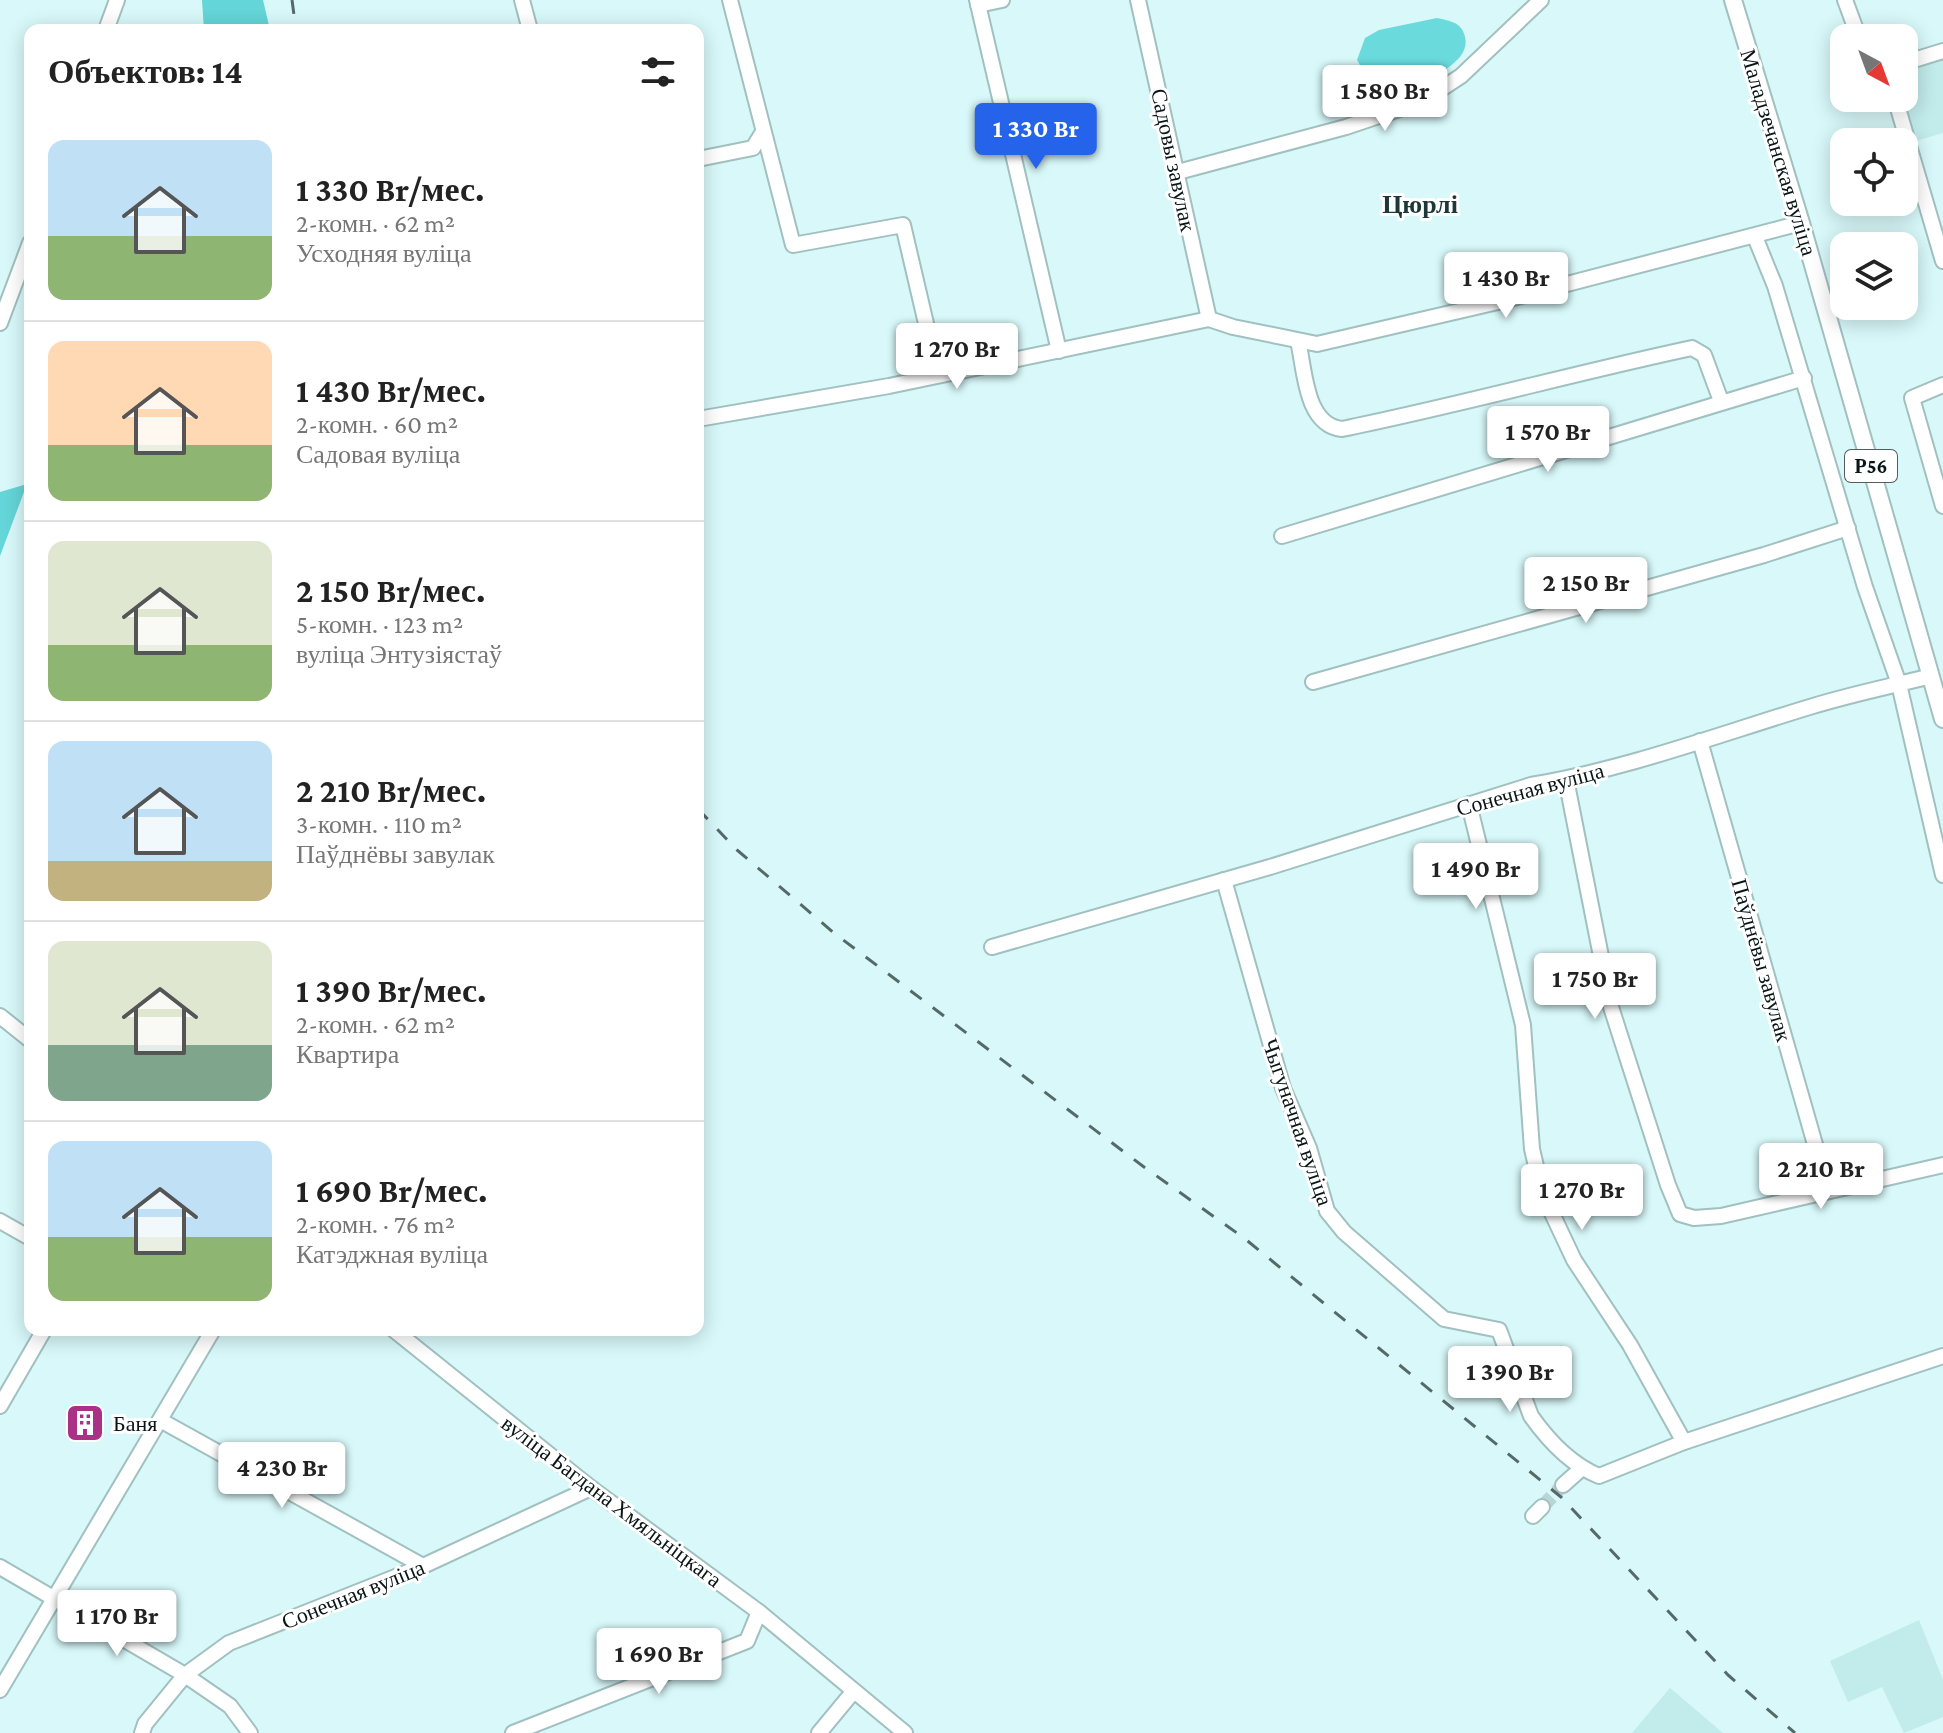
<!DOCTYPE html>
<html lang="ru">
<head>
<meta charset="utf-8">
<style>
	body { margin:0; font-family:"Crimson Pro",serif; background:#f2f2f2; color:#222; height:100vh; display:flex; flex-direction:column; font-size:30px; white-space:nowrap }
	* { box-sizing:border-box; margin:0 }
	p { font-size:26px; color:#767676 }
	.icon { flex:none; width:44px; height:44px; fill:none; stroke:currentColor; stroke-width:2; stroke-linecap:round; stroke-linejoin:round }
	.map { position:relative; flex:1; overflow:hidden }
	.details { position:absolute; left:24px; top:24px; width:680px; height:1312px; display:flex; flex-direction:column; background:#fff; border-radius:16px; box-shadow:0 4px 20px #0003 }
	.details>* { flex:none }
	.needle { width:52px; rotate:139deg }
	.tools { position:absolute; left:1830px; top:24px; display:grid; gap:16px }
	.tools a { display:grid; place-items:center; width:88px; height:88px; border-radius:16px; background:#fff; box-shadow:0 4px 20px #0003; font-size:40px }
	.price { position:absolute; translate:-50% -68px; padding:0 18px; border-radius:8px; background:#fff; color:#222; font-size:26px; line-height:52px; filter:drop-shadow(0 2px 4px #0008) }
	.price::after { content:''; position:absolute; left:50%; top:48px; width:24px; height:18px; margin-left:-12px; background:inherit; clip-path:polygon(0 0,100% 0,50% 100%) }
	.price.selected { background:#2563eb; color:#fff }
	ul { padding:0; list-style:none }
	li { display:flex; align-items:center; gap:24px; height:200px; padding:0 24px }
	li+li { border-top:2px solid #e0e0e0 }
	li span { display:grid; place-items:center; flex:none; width:224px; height:160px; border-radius:16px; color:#555 }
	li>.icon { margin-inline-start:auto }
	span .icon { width:96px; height:96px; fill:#fffc; stroke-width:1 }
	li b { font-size:34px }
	h2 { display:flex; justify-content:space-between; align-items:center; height:96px; padding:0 24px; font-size:34px }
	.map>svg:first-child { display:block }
	.built { fill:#c2ebec }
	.forest { fill:#64d5d8 }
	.water { fill:#6adadd }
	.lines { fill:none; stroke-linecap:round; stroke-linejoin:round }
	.minor-tunnel { stroke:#b9d6d7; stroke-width:14; stroke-dasharray:14 7; stroke-linecap:butt }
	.minor-casing { stroke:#a1c0c0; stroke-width:18 }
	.major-casing { stroke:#a1c0c0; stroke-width:20 }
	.minor { stroke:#fff; stroke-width:14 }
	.major { stroke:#fff; stroke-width:16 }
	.rail { stroke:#566969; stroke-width:3; stroke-dasharray:14 14; stroke-linecap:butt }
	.labels { text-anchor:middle; stroke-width:6; stroke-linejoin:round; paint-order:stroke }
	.shield { fill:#fff; stroke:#545c5c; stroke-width:2 }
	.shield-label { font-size:20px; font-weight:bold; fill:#0a1616 }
	.street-label { font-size:22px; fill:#0a1616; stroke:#fff }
	.poi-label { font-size:22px; fill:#0a1616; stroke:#fff; text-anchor:start }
	.quarter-label { font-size:26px; font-weight:bold; fill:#1d3839; stroke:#fff }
</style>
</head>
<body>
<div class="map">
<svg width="1943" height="1733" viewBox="0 0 1943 1733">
	<rect width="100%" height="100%" fill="#d8f8f9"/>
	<g class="built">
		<path d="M1943,59V133L1916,141L1903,98L1904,70Z"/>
		<path d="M1919,1620L1943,1680V1717L1904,1733L1882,1687L1848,1702L1830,1661Z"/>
		<path d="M1670,1688L1723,1733H1632Z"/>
	</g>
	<g class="forest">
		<path d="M202,0H263L270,30H204Z"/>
		<path d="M27,484L0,556V492Z"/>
	</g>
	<path class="water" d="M1437,18C1450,21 1462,22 1465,37C1471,61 1434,76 1416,85C1408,89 1396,99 1387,97C1371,95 1365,72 1357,60L1365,38L1379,30Z"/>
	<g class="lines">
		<path class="minor-tunnel" d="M1542,1507L1563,1485"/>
		<g class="minor-casing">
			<g id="minor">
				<path d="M522,0L530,30"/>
				<path d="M730,0L793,245L903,225L938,375"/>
				<path d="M977,0L1059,351"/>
				<path d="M1138,0L1209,319"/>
				<path d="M1845,0L1859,38"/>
				<path d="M978,5L1002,0"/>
				<path d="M106,30L117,0"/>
				<path d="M1904,63L1943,51"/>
				<path d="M1895,98L1943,261"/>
				<path d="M698,159L753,148L763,132"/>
				<path d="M1178,172L1346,127L1423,101L1461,76L1541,0"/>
				<path d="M1755,237L1775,286L1865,587L1899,684L1943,875"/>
				<path d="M0,323L30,243"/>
				<path d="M1298,341C1305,370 1305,425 1342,429C1460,405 1575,373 1692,348L1704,355L1721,401"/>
				<path d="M1943,385L1912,398L1943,506"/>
				<path d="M698,419L889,386L1209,319L1233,327L1317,344L1502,301L1801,223"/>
				<path d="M1282,536L1804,378"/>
				<path d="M1313,682L1764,555L1848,528"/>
				<path d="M1700,741L1828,1190"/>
				<path d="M1566,779L1611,1007L1668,1185L1680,1214L1694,1218L1721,1216L1943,1165"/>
				<path d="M1469,804L1523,1025L1532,1149L1542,1192L1574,1260L1630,1345L1684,1442"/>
				<path d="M1224,880L1283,1088L1309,1148L1327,1211L1344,1232L1444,1319L1499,1330L1531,1416C1548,1440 1572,1465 1599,1476L1684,1442L1943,1356"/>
				<path d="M992,947L1270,867L1531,785C1627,769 1720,734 1813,706C1852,694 1892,686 1931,676"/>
				<path d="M0,1016L30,1040"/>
				<path d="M0,1221L30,1238"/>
				<path d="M394,1330L591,1488L759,1612L905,1733"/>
				<path d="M0,1406L44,1330"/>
				<path d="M160,1420L423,1566"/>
				<path d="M1563,1485L1581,1469"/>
				<path d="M1533,1516L1542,1507"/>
				<path d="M0,1567L185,1675L230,1706L250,1733"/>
				<path d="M0,1690L213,1330"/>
				<path d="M142,1733L145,1724L185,1675L229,1643L423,1566L591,1488"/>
				<path d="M513,1733L747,1641L759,1612"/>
				<path d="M819,1733L853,1692"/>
			</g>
		</g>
		<g class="major-casing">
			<path id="major" d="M1733,0L1801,223L1943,719"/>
		</g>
		<use href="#minor" class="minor"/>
		<use href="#major" class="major"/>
		<g class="rail">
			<path d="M292,0L296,30"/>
			<path d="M698,809L737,850L834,933L1144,1167L1244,1238L1561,1497L1728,1675L1795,1733"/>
		</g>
	</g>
	<defs>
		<g id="building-square" transform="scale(2)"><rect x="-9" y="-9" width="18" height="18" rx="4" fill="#aa3186" stroke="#fff"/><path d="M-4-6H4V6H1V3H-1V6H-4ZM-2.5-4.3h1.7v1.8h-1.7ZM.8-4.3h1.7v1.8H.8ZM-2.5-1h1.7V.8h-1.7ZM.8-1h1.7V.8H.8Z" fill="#fff"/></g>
	</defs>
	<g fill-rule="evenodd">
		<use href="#building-square" x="85" y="1423"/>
	</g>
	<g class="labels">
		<rect class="shield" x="1845" y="450" width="52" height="32" rx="6"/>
		<g class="shield-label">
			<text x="1871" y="473">Р56</text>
		</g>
		<g class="street-label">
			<text transform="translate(1779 152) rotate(73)" y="8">Маладзечанская вуліца</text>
			<text transform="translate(1174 160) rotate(78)" y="8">Садовы завулак</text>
			<text transform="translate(1530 789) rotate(-15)" y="8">Сонечная вуліца</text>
			<text transform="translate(1762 960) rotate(74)" y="8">Паўднёвы завулак</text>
			<text transform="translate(1298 1122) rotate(71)" y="8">Чыгуначная вуліца</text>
			<text transform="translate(612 1501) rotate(37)" y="8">вуліца Багдана Хмяльніцкага</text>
			<text transform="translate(353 1594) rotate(-22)" y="8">Сонечная вуліца</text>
		</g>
		<g class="poi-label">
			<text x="113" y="1431">Баня</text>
		</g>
		<g class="quarter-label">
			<text x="1420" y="213">Цюрлі</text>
		</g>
	</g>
</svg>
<div class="tools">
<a><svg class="needle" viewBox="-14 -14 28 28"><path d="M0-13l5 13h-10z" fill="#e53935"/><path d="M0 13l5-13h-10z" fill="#767676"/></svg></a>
<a><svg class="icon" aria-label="locate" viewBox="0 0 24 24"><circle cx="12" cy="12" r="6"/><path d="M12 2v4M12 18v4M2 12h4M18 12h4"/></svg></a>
<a><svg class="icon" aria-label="layers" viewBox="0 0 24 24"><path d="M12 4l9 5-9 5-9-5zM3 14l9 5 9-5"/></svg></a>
</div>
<b class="price" style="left:1385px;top:133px">1 580 Br</b>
<b class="price selected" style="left:1036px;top:171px">1 330 Br</b>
<b class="price" style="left:1506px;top:320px">1 430 Br</b>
<b class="price" style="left:957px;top:391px">1 270 Br</b>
<b class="price" style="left:1548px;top:474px">1 570 Br</b>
<b class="price" style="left:1586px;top:625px">2 150 Br</b>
<b class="price" style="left:1476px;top:911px">1 490 Br</b>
<b class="price" style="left:1595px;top:1021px">1 750 Br</b>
<b class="price" style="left:1821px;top:1211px">2 210 Br</b>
<b class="price" style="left:1582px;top:1232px">1 270 Br</b>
<b class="price" style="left:1510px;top:1414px">1 390 Br</b>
<b class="price" style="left:282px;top:1510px">4 230 Br</b>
<b class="price" style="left:117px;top:1658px">1 170 Br</b>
<b class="price" style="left:659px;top:1696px">1 690 Br</b>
<section class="details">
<h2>Объектов: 14<svg class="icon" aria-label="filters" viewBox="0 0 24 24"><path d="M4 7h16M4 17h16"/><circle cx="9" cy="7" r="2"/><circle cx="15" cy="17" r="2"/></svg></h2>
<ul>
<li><span style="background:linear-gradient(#bfe0f5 60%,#8fb573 0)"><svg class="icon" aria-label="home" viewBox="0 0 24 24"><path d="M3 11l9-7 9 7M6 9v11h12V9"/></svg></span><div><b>1 330 Br/мес.</b><p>2-комн. · 62 m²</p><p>Усходняя вуліца</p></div></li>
<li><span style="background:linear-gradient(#ffd9b3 65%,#8fb573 0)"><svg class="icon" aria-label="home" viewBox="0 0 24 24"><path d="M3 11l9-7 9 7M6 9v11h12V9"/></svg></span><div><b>1 430 Br/мес.</b><p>2-комн. · 60 m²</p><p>Садовая вуліца</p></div></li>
<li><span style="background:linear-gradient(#dfe7d0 65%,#8fb573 0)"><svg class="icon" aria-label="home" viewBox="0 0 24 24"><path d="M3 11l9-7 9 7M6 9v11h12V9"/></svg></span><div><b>2 150 Br/мес.</b><p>5-комн. · 123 m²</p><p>вуліца Энтузіястаў</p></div></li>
<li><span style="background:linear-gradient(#bfe0f5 75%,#c2b280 0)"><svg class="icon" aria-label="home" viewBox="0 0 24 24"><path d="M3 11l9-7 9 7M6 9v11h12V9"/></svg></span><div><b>2 210 Br/мес.</b><p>3-комн. · 110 m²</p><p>Паўднёвы завулак</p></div></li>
<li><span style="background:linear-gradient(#dfe7d0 65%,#7fa58c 0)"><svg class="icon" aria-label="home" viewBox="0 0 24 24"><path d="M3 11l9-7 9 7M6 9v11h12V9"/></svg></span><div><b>1 390 Br/мес.</b><p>2-комн. · 62 m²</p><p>Квартира</p></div></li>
<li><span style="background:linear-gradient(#bfe0f5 60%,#8fb573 0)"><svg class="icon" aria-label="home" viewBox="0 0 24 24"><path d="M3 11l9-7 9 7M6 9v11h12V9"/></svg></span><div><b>1 690 Br/мес.</b><p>2-комн. · 76 m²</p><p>Катэджная вуліца</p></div></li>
</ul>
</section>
</div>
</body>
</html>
